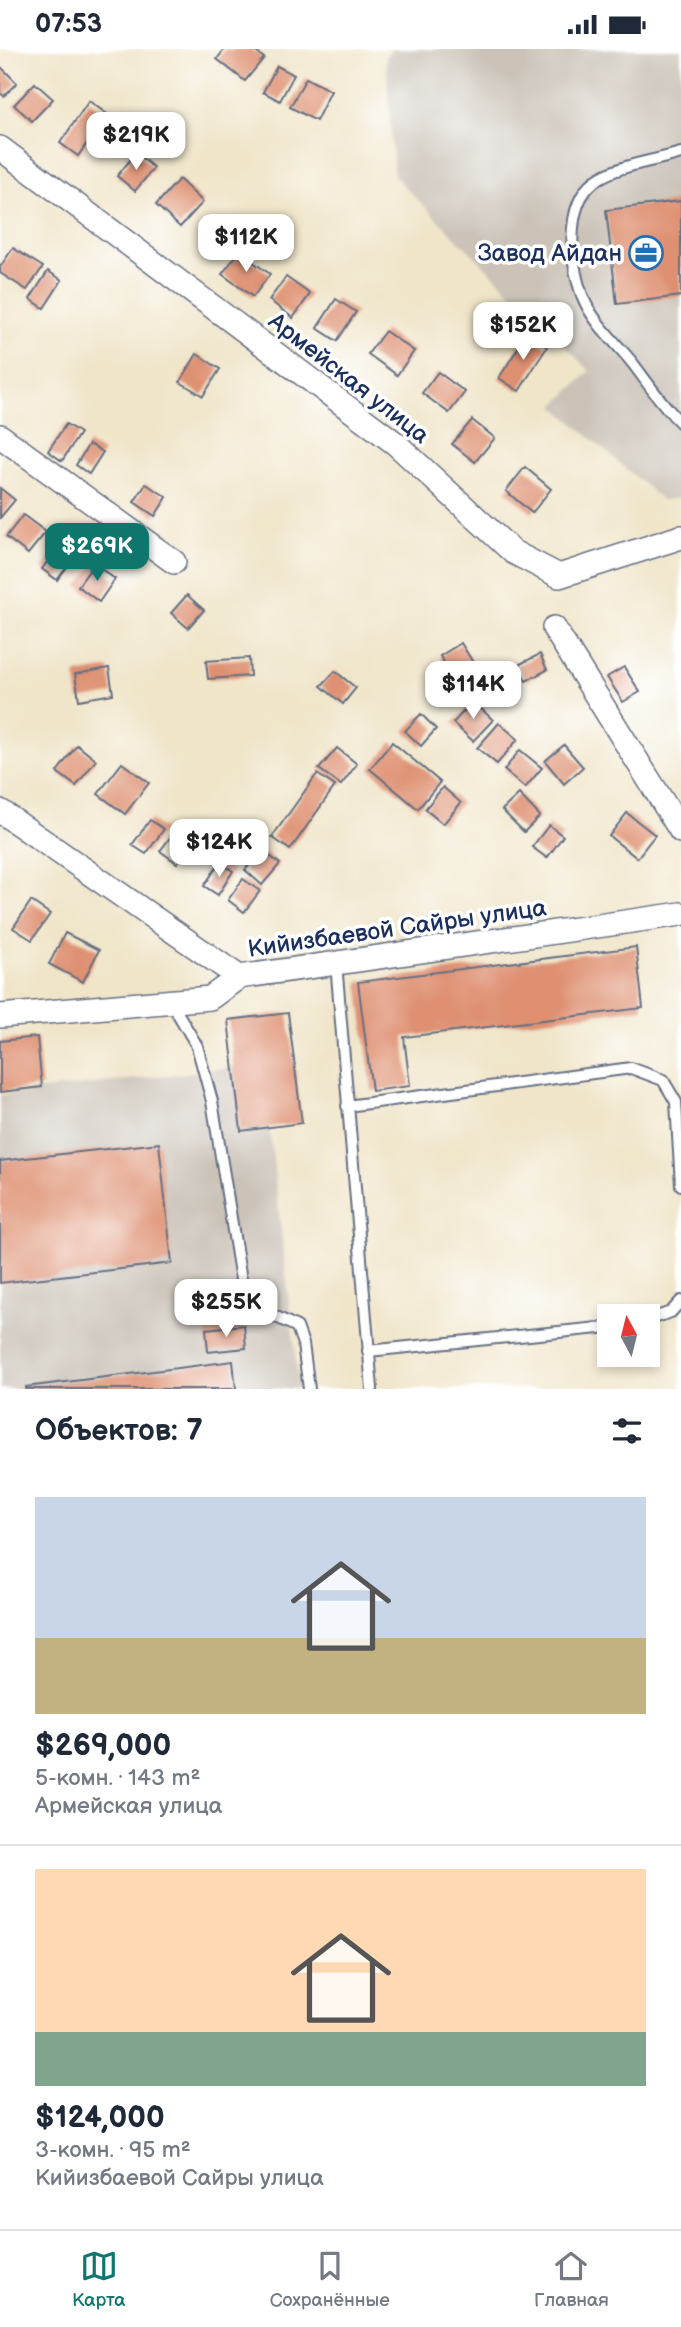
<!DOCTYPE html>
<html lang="ru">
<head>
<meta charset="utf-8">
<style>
	body { margin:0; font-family:"Balsamiq Sans",sans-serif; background:#f6f6f7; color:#1f2937; height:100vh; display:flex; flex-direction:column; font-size:26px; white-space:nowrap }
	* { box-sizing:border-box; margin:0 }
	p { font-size:23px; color:#747a83 }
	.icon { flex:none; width:38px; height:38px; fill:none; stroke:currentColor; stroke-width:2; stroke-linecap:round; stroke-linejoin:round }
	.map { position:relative; height:1340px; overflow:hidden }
	.sheet { display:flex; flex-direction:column; background:#fff; flex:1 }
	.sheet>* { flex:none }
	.needle { width:46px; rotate:353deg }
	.buttons { position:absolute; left:597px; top:1255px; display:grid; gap:14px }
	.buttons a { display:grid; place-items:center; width:63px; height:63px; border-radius:0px; background:#fff; box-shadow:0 4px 10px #0003; font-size:35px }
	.price { position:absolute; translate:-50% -60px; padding:0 16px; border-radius:14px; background:#fff; color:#222; font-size:23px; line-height:46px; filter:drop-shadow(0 2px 4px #0008) }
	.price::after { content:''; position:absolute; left:50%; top:42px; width:21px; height:16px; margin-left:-10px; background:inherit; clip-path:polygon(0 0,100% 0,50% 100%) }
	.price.selected { background:#0f766e; color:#fff }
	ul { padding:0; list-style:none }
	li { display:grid; align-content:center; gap:14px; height:371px; padding:0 35px }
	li+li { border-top:2px solid #e0e1e3 }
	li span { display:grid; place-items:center; height:217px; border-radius:0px; color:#555 }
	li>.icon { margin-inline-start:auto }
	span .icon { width:126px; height:126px; fill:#fffc; stroke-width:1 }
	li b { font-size:30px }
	h2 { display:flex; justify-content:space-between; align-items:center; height:84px; padding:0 35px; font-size:30px }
	.status { display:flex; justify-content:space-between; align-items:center; height:49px; padding:0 35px; background:#fff; direction:ltr }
	.status svg { height:19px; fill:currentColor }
	.tab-bar { display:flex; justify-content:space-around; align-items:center; height:98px; border-top:2px solid #e0e1e3; background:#fff; font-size:19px; color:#747a83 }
	.tab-bar a { display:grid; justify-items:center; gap:4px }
	.tab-bar .selected { color:#0f766e }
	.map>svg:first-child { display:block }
	.industrial { fill:#cbc3b8 }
	.building { fill:#de9071 }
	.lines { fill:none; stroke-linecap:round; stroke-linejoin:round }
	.service-casing { stroke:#666f83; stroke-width:14 }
	.minor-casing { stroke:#666f83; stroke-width:26 }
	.service { stroke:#fff; stroke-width:10 }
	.minor { stroke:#fff; stroke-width:23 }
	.labels { text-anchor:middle; stroke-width:7; stroke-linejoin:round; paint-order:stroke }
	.poi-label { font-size:24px; fill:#1b2f5e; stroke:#fff; text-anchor:end }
	.street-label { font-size:24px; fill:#1b2f5e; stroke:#fff }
</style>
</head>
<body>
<div class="status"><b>07:53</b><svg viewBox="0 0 49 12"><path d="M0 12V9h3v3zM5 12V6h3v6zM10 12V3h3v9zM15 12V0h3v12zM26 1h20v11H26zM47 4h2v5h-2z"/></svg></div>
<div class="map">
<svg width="681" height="1340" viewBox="0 0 681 1340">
	<rect width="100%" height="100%" fill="#fff"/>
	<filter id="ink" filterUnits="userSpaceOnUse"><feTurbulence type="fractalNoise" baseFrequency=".0143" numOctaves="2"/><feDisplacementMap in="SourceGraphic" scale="14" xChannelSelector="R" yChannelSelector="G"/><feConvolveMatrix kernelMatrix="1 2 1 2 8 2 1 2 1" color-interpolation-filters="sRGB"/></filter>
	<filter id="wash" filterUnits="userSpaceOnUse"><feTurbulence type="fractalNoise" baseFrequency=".00686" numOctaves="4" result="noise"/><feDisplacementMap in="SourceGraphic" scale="28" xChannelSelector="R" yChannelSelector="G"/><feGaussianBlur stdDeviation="1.57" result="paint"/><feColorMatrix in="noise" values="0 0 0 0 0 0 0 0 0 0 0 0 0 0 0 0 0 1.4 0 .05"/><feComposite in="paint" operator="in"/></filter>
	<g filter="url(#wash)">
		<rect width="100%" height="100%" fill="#f0e5c9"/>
		<g class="industrial">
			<path d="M392,0H681V449L662,451L554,357L590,322L394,127L386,8Z"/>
			<path d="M262,1015L299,1340H0V1046Z"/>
		</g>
		<g id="blocks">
			<g class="building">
				<path d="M225,0H252L264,9L245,32L217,10Z"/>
				<path d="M0,17L17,34L4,47L0,44Z"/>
				<path d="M277,17L294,26L280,52L263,43Z"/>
				<path d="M306,29L331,42L316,72L290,58Z"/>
				<path d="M35,34L53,50L32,72L14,56Z"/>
				<path d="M89,52L107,65L78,107L60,94Z"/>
				<path d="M136,104L154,119L135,142L117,127Z"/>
				<path d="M179,130L203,153L180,178L156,156Z"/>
				<path d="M681,152V247L617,255L606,161Z"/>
				<path d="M13,199L43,218L27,241L0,224V218Z"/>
				<path d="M239,203L270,225L253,248L222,225Z"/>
				<path d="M48,222L62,231L44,259L30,250Z"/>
				<path d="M286,228L310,245L293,269L269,251Z"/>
				<path d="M336,250L356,263L337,292L317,279Z"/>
				<path d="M385,282L414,302L397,326L368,305Z"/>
				<path d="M527,285L547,298L519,342L499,329Z"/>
				<path d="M197,305L220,320L203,347L180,333Z"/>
				<path d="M438,323L465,343L449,364L422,344Z"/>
				<path d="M472,371L495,389L475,413L452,395Z"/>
				<path d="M66,375L80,384L62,412L48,402Z"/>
				<path d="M89,395L103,403L89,425L76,416Z"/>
				<path d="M525,418L551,440L532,464L506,442Z"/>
				<path d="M146,435L167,448L155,467L134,453Z"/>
				<path d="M0,439L15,451L0,469Z"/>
				<path d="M23,466L46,483L28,505L6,488Z"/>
				<path d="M62,493L77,505L57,531L42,520Z"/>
				<path d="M94,515L115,530L99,553L78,537Z"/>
				<path d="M187,546L204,561L188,579L171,564Z"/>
				<path d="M461,594L474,615L453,628L440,607Z"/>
				<path d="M540,605L547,621L526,632L518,616Z"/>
				<path d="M249,609L250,627L208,630L206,612Z"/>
				<path d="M624,618L640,643L623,653L607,628Z"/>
				<path d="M109,619L113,645L79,651L75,625Z"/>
				<path d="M335,622L356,639L343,655L321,637Z"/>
				<path d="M473,652L493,671L473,692L453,674Z"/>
				<path d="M421,665L436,680L421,697L405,682Z"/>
				<path d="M499,674L518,690L497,715L477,699Z"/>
				<path d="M392,693L440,733L418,760L370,720Z"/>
				<path d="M77,696L96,711L76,737L57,723Z"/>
				<path d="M564,696L583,718L564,735L545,712Z"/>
				<path d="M337,699L357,715L341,736L319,720Z"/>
				<path d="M520,701L542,719L525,739L504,721Z"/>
				<path d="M122,714L149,734L125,765L98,745Z"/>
				<path d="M317,725L335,737L290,801L272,788Z"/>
				<path d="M443,738L461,754L443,775L425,760Z"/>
				<path d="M519,745L540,767L524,783L502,761Z"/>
				<path d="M627,764L655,786L637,809L609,787Z"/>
				<path d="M150,771L164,780L146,805L132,796Z"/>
				<path d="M549,776L563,787L547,809L532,798Z"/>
				<path d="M178,778L195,790L177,814L160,802Z"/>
				<path d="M262,801L280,815L262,836L245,821Z"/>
				<path d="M220,813L233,822L218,846L204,837Z"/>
				<path d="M243,830L260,842L244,863L228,851Z"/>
				<path d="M31,852L50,865L32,891L13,879Z"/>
				<path d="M65,884L99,901L83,933L49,915Z"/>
				<path d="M636,898L643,959L404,988L410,1037L372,1042L358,933Z"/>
				<path d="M288,964L302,1074L241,1082L228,971Z"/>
				<path d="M37,988L42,1038L0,1043V992Z"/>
				<path d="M159,1094L172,1214L0,1234V1112Z"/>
				<path d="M244,1276L246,1299L208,1303L206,1280Z"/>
				<path d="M233,1312L236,1340H26V1338Z"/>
			</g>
		</g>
	</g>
	<g filter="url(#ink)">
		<use href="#blocks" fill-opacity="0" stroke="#666f83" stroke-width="2"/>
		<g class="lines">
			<g class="service-casing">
				<g id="service">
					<path d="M681,104C655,112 617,116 595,132C563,156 570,221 585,253C597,278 618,295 634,316C650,337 662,356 681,374"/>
					<path d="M336,914L372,1340"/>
					<path d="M171,953L197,997L212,1052L243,1243L252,1256L297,1278L303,1295L309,1340"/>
					<path d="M347,1057L631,1019L663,1031L676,1053L681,1136"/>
					<path d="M648,1271L671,1263L681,1252"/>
					<path d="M368,1302L609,1278"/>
				</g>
			</g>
			<g class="minor-casing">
				<g id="minor">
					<path d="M0,99L395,394L513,503L559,527L681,488"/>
					<path d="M0,387L174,513"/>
					<path d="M554,579L681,782"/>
					<path d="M0,762L239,928"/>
					<path d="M0,967L210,949L239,928L681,865"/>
				</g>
			</g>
			<use href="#service" class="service"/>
			<use href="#minor" class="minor"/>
		</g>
	</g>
	<defs>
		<g id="office-ring" transform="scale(1.75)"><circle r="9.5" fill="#fff" stroke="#1f6fb2" stroke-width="1.5"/><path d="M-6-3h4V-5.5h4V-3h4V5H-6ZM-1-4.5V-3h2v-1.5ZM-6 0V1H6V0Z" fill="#1f6fb2"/></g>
	</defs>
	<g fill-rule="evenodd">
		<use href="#office-ring" x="646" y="204"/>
	</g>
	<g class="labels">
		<g class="poi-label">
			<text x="622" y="212">Завод Айдан</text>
		</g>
		<g class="street-label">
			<text transform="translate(349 329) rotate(38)" y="8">Армейская улица</text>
			<text transform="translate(397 879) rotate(-8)" y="8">Кийизбаевой Сайры улица</text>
		</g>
	</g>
</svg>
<div class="buttons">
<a><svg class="needle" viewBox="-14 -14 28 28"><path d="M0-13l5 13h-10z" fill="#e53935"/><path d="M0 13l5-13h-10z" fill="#747a83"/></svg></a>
</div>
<b class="price" style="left:136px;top:123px">$219K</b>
<b class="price" style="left:246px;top:225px">$112K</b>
<b class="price" style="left:523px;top:313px">$152K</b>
<b class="price selected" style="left:97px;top:534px">$269K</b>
<b class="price" style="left:473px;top:672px">$114K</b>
<b class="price" style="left:219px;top:830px">$124K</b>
<b class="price" style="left:226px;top:1290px">$255K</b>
</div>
<section class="sheet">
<h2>Объектов: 7<svg class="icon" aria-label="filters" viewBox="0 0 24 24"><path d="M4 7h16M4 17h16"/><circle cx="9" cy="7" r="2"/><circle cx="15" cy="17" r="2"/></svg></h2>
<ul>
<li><span style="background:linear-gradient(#c9d6e8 65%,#c2b280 0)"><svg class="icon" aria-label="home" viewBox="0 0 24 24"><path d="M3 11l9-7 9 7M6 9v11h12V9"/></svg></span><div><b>$269,000</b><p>5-комн. · 143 m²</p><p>Армейская улица</p></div></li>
<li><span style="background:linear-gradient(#ffd9b3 75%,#7fa58c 0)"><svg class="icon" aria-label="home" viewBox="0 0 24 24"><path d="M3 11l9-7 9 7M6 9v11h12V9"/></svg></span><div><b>$124,000</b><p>3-комн. · 95 m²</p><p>Кийизбаевой Сайры улица</p></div></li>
</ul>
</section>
<nav class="tab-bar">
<a class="selected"><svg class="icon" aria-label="map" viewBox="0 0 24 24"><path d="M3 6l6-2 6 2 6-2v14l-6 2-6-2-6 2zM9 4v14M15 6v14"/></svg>Карта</a>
<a><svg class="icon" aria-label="saved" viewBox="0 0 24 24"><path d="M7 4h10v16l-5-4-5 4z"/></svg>Сохранённые</a>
<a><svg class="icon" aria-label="home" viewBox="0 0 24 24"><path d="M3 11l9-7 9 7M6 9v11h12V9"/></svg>Главная</a>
</nav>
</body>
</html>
